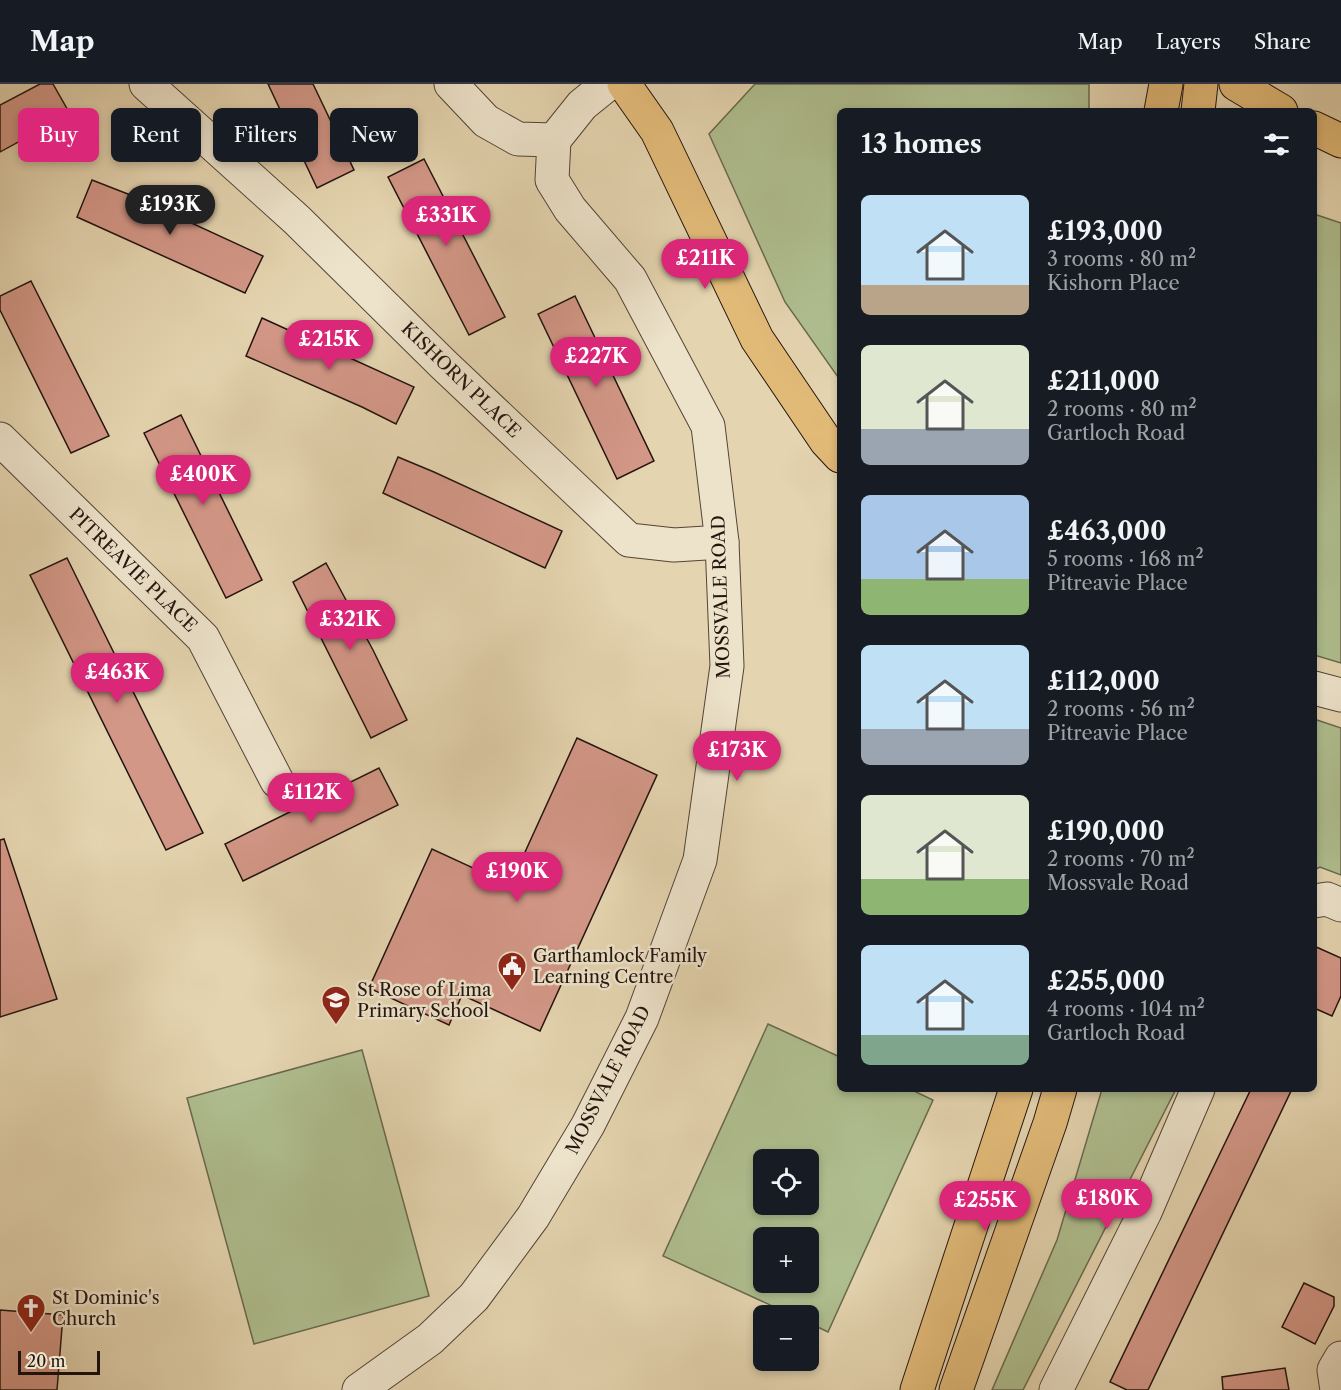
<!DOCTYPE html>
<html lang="en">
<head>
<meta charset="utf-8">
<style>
	body { margin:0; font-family:"Libre Caslon Text",serif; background:#20242c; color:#f1f3f6; height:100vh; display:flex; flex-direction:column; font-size:22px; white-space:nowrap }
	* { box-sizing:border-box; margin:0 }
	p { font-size:20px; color:#9ea1a6 }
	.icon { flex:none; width:33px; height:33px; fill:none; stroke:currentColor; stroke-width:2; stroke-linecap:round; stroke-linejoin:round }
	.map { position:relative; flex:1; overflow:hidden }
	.drawer { position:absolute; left:837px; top:24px; width:480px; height:984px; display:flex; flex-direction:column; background:#171b24; border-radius:9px; box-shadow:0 3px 9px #0003 }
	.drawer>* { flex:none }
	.guide { position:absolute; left:18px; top:24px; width:570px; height:54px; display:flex; gap:12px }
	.buttons { position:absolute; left:753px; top:1065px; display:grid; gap:12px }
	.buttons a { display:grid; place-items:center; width:66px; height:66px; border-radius:9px; background:#171b24; box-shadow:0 3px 9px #0003; font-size:30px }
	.scale { position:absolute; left:18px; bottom:15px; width:82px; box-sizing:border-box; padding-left:6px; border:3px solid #23140e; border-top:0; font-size:16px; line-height:21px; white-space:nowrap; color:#23140e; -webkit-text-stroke:4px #ede3cb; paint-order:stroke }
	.price { position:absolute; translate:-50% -51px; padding:0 14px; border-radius:21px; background:#db2777; color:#fff; font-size:20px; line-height:39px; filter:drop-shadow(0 2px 3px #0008) }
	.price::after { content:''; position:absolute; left:50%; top:36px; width:18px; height:14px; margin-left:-9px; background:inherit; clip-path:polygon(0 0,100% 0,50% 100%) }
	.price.selected { background:#222; color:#fff }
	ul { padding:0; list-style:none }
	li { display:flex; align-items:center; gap:18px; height:150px; padding:0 24px }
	li span { display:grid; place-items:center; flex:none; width:168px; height:120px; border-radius:9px; color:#555 }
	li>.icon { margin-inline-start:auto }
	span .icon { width:72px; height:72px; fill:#fffc; stroke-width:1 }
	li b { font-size:26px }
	h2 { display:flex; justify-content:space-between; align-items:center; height:72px; padding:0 24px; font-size:26px }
	.chip { padding:0 21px; border-radius:9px; background:#171b24; box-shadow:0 3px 9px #0003; font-size:21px; line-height:54px }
	.chip.selected { background:#db2777; color:#fff }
	header { display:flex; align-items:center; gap:36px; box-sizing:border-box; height:84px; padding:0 30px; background:#171b24; border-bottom:2px solid #363941 }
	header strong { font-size:28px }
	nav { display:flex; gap:33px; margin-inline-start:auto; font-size:21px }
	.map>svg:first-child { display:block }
	.green { fill:#afbe8f; stroke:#69694e; stroke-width:1.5; fill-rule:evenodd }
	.building { fill:#d39787; stroke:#23140e; stroke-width:1.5 }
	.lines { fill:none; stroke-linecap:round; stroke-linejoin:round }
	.minor-casing { stroke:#534436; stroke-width:35 }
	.major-casing { stroke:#23140e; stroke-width:35 }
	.highway-casing { stroke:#23140e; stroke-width:35 }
	.minor { stroke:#ede3cb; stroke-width:33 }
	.major { stroke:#e2ba78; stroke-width:33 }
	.highway { stroke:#e2ba78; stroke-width:33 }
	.labels { text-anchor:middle; stroke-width:5; stroke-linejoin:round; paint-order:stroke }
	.street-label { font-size:18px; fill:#23140e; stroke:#ede3cb }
	.poi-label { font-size:18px; fill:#23140e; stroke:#ede3cb; text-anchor:start }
</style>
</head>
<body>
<header>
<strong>Map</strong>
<nav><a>Map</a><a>Layers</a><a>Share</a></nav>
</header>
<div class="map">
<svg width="1341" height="1306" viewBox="0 0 1341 1306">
	<rect width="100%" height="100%" fill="#e4d4af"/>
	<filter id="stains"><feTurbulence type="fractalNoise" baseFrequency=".00333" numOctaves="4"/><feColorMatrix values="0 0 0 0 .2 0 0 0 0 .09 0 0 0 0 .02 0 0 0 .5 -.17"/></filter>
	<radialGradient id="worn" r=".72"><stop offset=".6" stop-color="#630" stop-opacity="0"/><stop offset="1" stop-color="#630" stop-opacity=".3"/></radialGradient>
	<g class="green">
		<path d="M755,0H1089V27H840V296L785,218L709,50Z"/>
		<path d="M1314,130L1341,139V579L1314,571Z"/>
		<path d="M1314,635L1341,644V791L1320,783L1314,786Z"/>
		<path d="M768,940L840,973V1005H910L933,1016L828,1248L809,1239L808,1232L792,1231L663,1172ZM764,1076H808V1120H764ZM764,1154H808V1198H764Z"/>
		<path d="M362,966L429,1212L254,1260L187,1014Z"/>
		<path d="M1102,1005H1176L1023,1306H992L1057,1156Z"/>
	</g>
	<g class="building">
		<path d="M40,0H53L70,30L0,68V21Z"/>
		<path d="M268,0H313L354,86L317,104Z"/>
		<path d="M424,75L505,233L469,251L388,93Z"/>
		<path d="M92,96L133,112L263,172L245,209L77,133Z"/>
		<path d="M31,197L109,352L71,369L0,226V212Z"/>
		<path d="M575,212L654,377L617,395L538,230Z"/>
		<path d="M262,234L414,303L396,340L362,323L246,272Z"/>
		<path d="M181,331L262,496L226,514L144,349Z"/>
		<path d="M398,373L434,388L562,447L545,484L383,409Z"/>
		<path d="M67,474L203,749L166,766L30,491Z"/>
		<path d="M326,479L373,566L407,636L371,654L293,498Z"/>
		<path d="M577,654L657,691L540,947L462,911L449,941L369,904L432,765L510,801Z"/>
		<path d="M379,684L398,721L243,797L225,760Z"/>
		<path d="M4,755L57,915L0,933V756Z"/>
		<path d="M1314,862L1341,874V912L1332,932L1314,924Z"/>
		<path d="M1251,1005H1292L1148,1306H1127L1110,1298Z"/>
		<path d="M1304,1199L1334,1213V1222L1315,1260L1282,1243Z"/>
		<path d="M0,1226L63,1231L57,1306H0Z"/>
		<path d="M1285,1284L1289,1306H1223L1222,1293Z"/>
	</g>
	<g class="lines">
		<g class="minor-casing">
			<g id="minor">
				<path d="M146,0L297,136L443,280L629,456L674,461L722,458"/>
				<path d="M451,0L486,37L518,55L554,56"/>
				<path d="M0,355L203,554L277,697"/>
				<path d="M1314,604L1341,611"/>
				<path d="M1314,817L1327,815L1341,821"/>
				<path d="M359,1306L430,1255L474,1213L533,1133L588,1041L642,934L700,776L727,582L722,458L708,342L630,195L570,125L552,96L554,56L582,21L608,0"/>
				<path d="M1056,1306L1145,1128L1198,1005"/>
				<path d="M1337,1306L1334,1286L1341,1274"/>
			</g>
		</g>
		<g class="major-casing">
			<g id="major">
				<path d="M624,0L657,47L757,255L826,357L840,372"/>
				<path d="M1161,27L1166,0"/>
				<path d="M1198,27L1201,0"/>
				<path d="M917,1306L1016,1005"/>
				<path d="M956,1306L1050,1039L1060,1005"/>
			</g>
		</g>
		<g class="highway-casing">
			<g id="highway">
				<path d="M1236,0L1281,27"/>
				<path d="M1314,44L1341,57"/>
			</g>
		</g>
		<use href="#minor" class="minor"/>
		<use href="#major" class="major"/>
		<use href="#highway" class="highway"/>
	</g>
	<defs>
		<g id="civic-pin" transform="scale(1.5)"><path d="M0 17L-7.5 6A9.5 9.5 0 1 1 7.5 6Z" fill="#8f2418" stroke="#ede3cb"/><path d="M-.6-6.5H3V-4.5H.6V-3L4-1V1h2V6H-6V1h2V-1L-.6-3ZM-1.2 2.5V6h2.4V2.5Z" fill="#fff"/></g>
		<g id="school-pin" transform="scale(1.5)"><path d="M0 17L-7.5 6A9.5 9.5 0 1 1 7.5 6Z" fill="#8f2418" stroke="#ede3cb"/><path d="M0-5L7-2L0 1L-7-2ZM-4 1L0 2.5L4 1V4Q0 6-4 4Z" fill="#fff"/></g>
		<g id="church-pin" transform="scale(1.5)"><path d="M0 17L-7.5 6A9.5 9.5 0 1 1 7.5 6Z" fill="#8f2418" stroke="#ede3cb"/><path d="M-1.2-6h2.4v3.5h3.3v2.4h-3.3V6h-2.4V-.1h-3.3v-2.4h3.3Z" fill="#fff"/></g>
	</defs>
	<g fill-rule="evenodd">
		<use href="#civic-pin" x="512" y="882"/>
		<use href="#school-pin" x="336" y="916"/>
		<use href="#church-pin" x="31" y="1224"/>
	</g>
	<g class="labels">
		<g class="street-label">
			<text transform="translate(461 296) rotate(44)" y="6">KISHORN PLACE</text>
			<text transform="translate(133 486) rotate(44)" y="6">PITREAVIE PLACE</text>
			<text transform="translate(721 513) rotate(-92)" y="6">MOSSVALE ROAD</text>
			<text transform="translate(608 996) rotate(-63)" y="6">MOSSVALE ROAD</text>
		</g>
		<g class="poi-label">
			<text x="533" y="878">Garthamlock Family<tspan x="533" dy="21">Learning Centre</tspan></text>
			<text x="357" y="912">St Rose of Lima<tspan x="357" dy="21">Primary School</tspan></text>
			<text x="52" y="1220">St Dominic's<tspan x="52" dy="21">Church</tspan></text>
		</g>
	</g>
	<rect width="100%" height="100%" filter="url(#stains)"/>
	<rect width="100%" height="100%" fill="url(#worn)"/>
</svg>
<div class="buttons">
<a><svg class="icon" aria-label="locate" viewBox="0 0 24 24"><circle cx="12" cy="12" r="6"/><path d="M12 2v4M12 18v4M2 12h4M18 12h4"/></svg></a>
<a>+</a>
<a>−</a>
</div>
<div class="scale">20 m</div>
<b class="price selected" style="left:170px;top:152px">£193K</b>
<b class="price" style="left:446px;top:163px">£331K</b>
<b class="price" style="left:705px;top:206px">£211K</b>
<b class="price" style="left:329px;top:287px">£215K</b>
<b class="price" style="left:596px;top:304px">£227K</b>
<b class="price" style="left:203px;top:422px">£400K</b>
<b class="price" style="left:350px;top:567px">£321K</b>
<b class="price" style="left:117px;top:620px">£463K</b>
<b class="price" style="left:737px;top:698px">£173K</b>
<b class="price" style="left:311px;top:740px">£112K</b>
<b class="price" style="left:517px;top:819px">£190K</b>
<b class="price" style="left:1107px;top:1146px">£180K</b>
<b class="price" style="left:985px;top:1148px">£255K</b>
<div class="guide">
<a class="chip selected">Buy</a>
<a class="chip">Rent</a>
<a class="chip">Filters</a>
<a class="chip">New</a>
</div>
<section class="drawer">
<h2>13 homes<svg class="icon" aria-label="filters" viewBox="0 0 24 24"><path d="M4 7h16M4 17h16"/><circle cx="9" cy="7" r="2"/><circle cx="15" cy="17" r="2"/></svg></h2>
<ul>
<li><span style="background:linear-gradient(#bfe0f5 75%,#b9a48a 0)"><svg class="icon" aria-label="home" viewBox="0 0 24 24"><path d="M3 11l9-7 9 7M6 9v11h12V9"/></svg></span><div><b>£193,000</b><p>3 rooms · 80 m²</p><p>Kishorn Place</p></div></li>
<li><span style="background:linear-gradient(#dfe7d0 70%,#9aa5b1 0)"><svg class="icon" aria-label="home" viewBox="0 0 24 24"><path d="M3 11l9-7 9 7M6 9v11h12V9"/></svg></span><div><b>£211,000</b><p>2 rooms · 80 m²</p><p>Gartloch Road</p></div></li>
<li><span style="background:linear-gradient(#a9c7e8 70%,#8fb573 0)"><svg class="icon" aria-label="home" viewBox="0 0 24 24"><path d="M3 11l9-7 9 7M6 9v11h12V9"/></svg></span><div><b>£463,000</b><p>5 rooms · 168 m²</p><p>Pitreavie Place</p></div></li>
<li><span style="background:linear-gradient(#bfe0f5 70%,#9aa5b1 0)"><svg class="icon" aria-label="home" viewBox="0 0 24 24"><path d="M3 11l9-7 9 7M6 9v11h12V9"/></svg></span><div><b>£112,000</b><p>2 rooms · 56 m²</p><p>Pitreavie Place</p></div></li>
<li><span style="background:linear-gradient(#dfe7d0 70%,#8fb573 0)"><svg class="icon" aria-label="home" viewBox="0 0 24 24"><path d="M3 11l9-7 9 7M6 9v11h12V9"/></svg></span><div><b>£190,000</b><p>2 rooms · 70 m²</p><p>Mossvale Road</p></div></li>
<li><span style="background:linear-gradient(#bfe0f5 75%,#7fa58c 0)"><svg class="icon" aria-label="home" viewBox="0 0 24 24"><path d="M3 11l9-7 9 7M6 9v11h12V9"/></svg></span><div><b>£255,000</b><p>4 rooms · 104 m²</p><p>Gartloch Road</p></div></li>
</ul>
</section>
</div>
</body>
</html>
